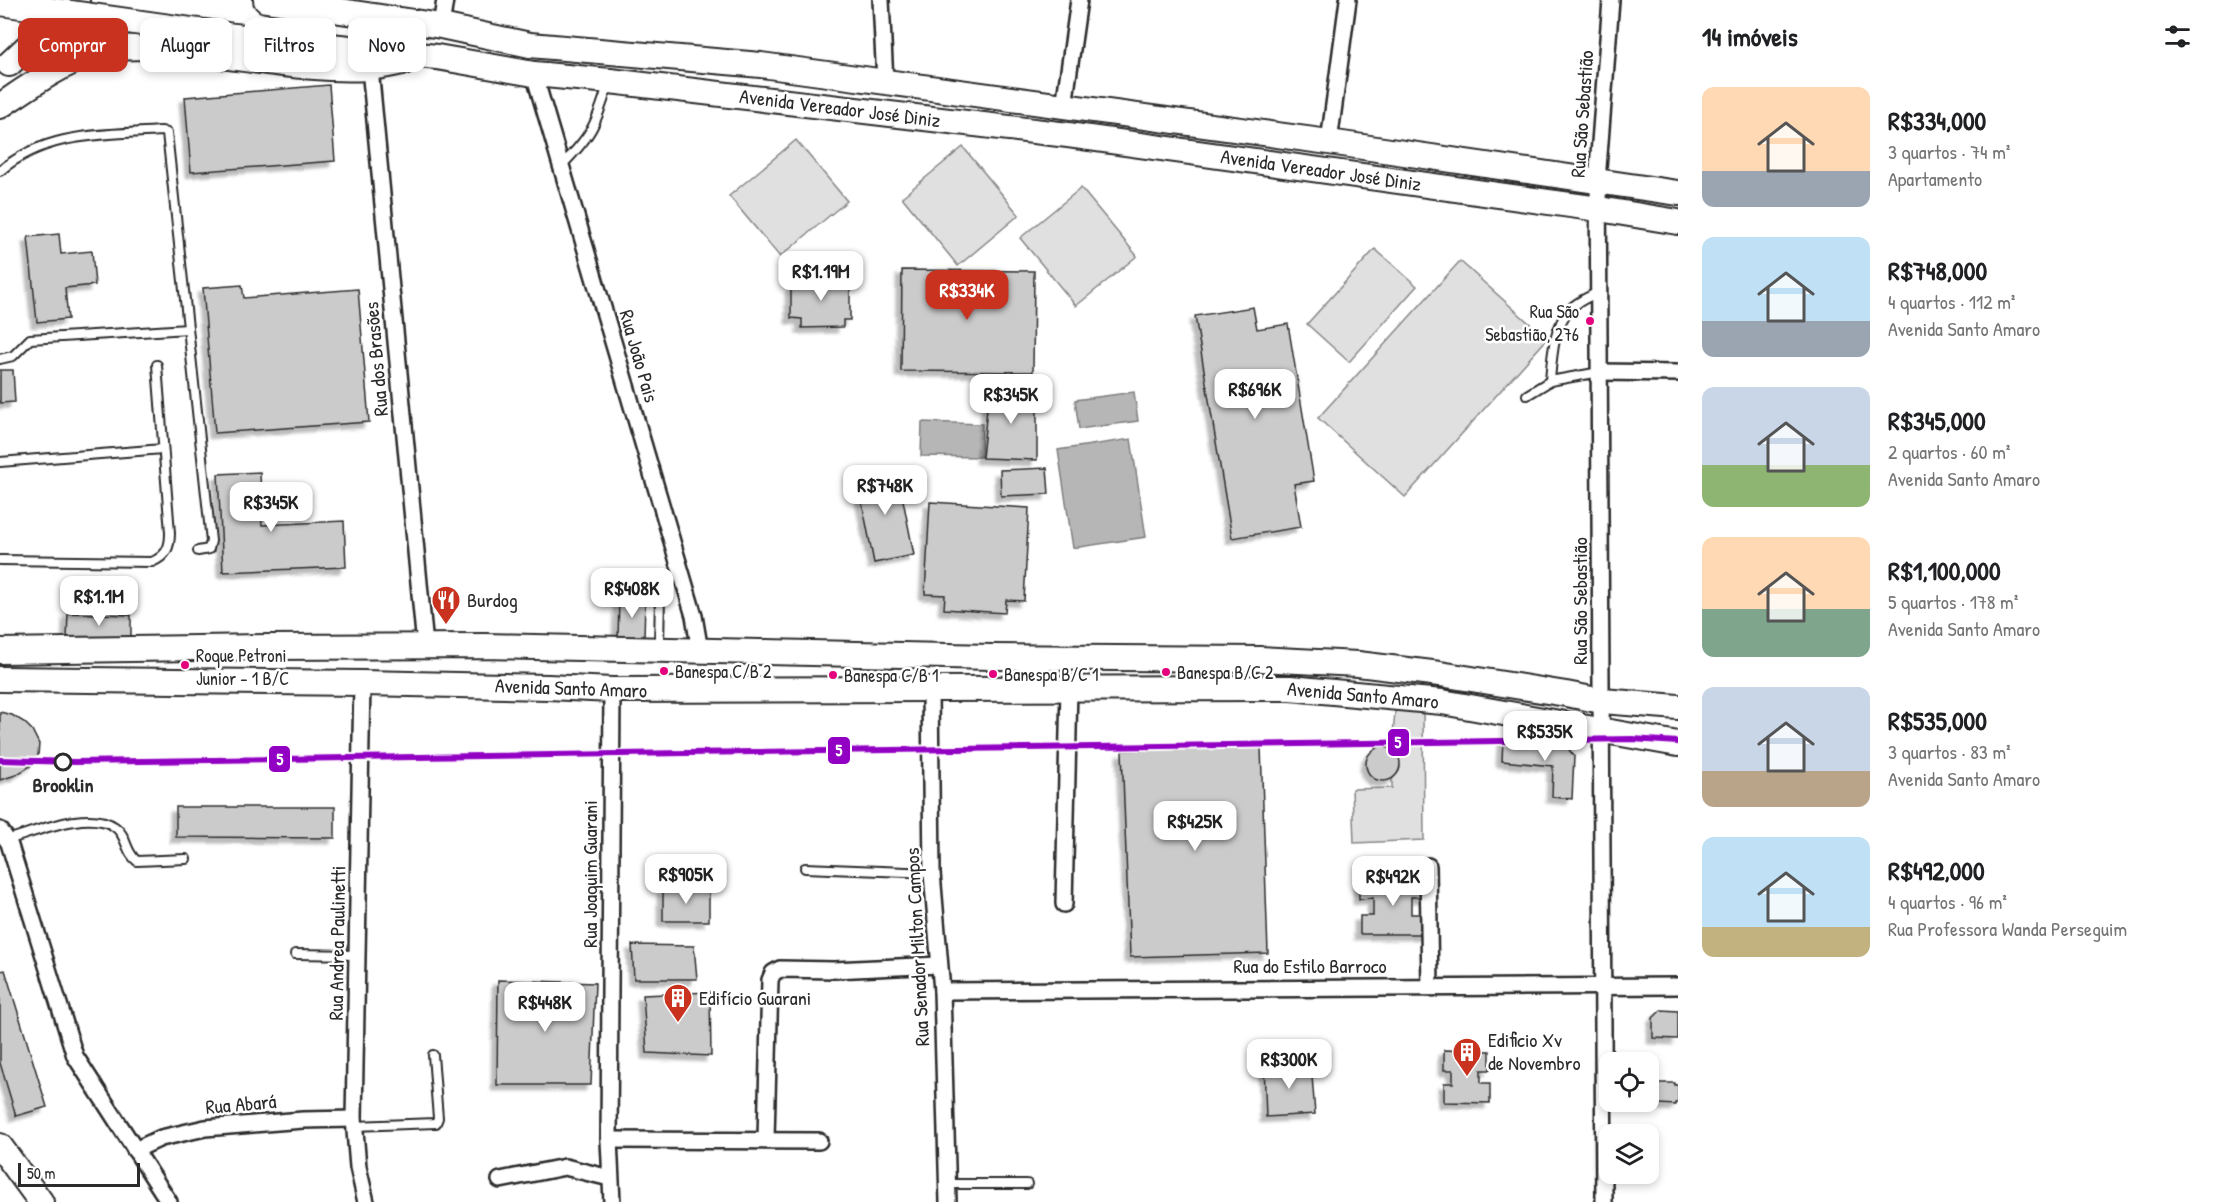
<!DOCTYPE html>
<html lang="pt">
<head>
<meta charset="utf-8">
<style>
	body { margin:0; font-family:"Patrick Hand",sans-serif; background:#f2f2f2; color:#202124; height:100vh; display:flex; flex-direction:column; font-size:22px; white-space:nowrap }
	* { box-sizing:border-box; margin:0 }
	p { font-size:20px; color:#757577 }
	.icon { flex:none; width:33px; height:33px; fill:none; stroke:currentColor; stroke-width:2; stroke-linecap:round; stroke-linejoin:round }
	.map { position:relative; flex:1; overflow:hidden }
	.sheet { display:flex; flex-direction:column; background:#fff; width:540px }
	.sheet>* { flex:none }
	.guide { position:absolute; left:18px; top:18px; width:570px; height:54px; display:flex; gap:12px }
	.buttons { position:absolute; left:1599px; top:1052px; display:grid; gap:12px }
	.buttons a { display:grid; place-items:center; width:60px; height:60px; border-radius:12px; background:#fff; box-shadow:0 3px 9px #0003; font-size:30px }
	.scale { position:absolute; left:18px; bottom:15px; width:122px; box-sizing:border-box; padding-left:6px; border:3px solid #2b2b2b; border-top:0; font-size:16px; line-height:21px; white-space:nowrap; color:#2b2b2b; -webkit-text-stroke:4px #fff; paint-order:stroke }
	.price { position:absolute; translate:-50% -51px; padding:0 14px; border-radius:12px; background:#fff; color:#222; font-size:20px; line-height:39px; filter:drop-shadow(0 2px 3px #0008) }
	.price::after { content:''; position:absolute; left:50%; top:36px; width:18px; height:14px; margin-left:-9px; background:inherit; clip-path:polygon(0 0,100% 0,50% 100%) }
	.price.selected { background:#c8321e; color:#fff }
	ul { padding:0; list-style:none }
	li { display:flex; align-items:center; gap:18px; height:150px; padding:0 24px }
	li span { display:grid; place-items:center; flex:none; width:168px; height:120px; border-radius:12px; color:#555 }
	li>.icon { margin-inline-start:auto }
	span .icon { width:72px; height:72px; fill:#fffc; stroke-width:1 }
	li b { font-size:26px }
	h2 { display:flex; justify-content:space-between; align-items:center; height:72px; padding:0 24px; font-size:26px }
	.tag { padding:0 21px; border-radius:12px; background:#fff; box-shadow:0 3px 9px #0003; font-size:21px; line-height:54px }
	.tag.selected { background:#c8321e; color:#fff }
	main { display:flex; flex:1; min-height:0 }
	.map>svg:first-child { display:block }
	.green { fill:#e0e0e0; stroke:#868686; stroke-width:1.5 }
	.water { fill:#b6b6b6; stroke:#7e7e7e; stroke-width:1.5 }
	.building { fill:#cbcbcb; stroke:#2b2b2b; stroke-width:1.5; filter:url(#shadow) }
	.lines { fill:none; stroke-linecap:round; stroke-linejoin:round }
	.lane-casing { stroke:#2b2b2b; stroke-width:12 }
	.street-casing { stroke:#2b2b2b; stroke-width:20 }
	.primary-casing { stroke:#2b2b2b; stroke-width:28 }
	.lane { stroke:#fff; stroke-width:8 }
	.street { stroke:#fff; stroke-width:15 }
	.primary { stroke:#fff; stroke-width:24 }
	.primary-bridge-casing { stroke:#2b2b2b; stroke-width:28; stroke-linecap:butt }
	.primary-bridge { stroke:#fff; stroke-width:24 }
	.metro-1-casing { stroke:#fff; stroke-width:10 }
	.metro-1 { stroke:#9200c3; stroke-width:6 }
	.bus-dot { fill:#e5007d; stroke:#fff; stroke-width:2 }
	.stop-dot { fill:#fff; stroke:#2b2b2b; stroke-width:3 }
	.labels { text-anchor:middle; stroke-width:5; stroke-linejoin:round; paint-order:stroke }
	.bus-label { font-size:18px; fill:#2b2b2b; stroke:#fff; text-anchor:start }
	.street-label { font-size:20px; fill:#2b2b2b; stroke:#fff }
	.poi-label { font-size:20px; fill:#2b2b2b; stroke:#fff; text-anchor:start }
	.stop-label { font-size:20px; font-weight:bold; fill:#2b2b2b; stroke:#fff }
	.line-badge { stroke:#fff; stroke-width:2 }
	.badge-label { font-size:16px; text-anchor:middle; font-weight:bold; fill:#fff }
</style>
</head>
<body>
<main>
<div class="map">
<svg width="1678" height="1202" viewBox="0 0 1678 1202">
	<defs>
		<filter id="shadow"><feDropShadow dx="-5.5" dy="5.5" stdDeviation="1.5" flood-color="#0004"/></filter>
	</defs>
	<rect width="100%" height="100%" fill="#fff"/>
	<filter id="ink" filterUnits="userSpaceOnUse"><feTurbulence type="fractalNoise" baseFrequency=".0167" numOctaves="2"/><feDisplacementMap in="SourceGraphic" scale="12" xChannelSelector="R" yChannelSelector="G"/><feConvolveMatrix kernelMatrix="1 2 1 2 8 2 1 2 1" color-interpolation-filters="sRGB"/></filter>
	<g filter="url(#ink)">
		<g class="green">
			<path d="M796,140L847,201L780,257L729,196Z"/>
			<path d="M963,147L1019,215L958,266L902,197Z"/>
			<path d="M1081,188L1137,256L1076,306L1020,238Z"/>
			<path d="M1375,249L1417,286L1349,362L1307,324Z"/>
			<path d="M1460,261L1547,339L1405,497L1318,418Z"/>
			<path d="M1395,710L1423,712L1424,840L1354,843L1352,789L1392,788V779C1407,766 1397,763 1394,750C1391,740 1395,720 1395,710Z"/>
		</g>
		<g class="water">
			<path d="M1134,392L1138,421L1079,429L1075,400Z"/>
			<path d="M922,422L982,424L981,457L921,456Z"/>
			<path d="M1131,439L1146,537L1073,548L1058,450Z"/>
		</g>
		<g class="building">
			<path d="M329,85L335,161L191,172L185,97Z"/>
			<path d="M59,234L61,254L92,251L95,285L65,288L68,319L37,322L28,237Z"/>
			<path d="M902,270L1034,271L1033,372L901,371Z"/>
			<path d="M800,276H840V284H850V320H843V327L802,328V319L791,318V287L800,286Z"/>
			<path d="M242,285L244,298L358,289L369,422L215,433L203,288Z"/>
			<path d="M1253,307L1257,329L1288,324L1314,481L1294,484L1301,527L1232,538L1195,316Z"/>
			<path d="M0,370H13L15,402L0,403Z"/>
			<path d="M989,389H1037V460L982,458Z"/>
			<path d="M1047,468L1049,494L1001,496L1000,470Z"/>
			<path d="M897,470L914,555L874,563L857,477Z"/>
			<path d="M260,472L262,525L344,521L346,567L223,572L218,474Z"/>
			<path d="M930,502L1029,508L1024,601L1006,600L1005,613L944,609L945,595L925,594Z"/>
			<path d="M619,598H645L644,640L618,639Z"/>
			<path d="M68,613L131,615V640L67,638Z"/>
			<path d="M0,712L12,715L24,722L32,730L39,744L38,755L32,765L16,775L0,780Z"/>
			<path d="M1503,739L1567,747L1574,756L1572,799L1552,797L1553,766L1502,761Z"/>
			<circle cx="1383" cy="764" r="17"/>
			<path d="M1261,747L1268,953L1130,957L1122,751Z"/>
			<path d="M176,807H335V838L176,837Z"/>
			<path d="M1426,879V897H1411V914H1427V934H1360V916H1373V898L1359,899V880Z"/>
			<path d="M663,889L709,890V921H663Z"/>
			<path d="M632,945L694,946L697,979H634Z"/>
			<path d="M5,970L47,1107L16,1116L0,1063V971Z"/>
			<path d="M498,980L595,983L591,1085H497Z"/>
			<path d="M710,992L711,1056L647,1053L643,995Z"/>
			<path d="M1661,1010L1678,1011V1039L1653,1038V1018Z"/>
			<path d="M1444,1050L1490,1051V1070H1481V1083H1490V1103L1444,1102V1083H1453V1070H1444Z"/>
			<path d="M1311,1063L1315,1114L1266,1117L1264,1065Z"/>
			<path d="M1654,1083H1675V1085H1678V1103H1675V1105L1644,1103V1101H1648V1085H1654Z"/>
		</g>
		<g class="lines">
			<g class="lane-casing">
				<g id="lane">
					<path d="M561,166C591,136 596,125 608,85"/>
					<path d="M0,171C47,131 104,135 162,131L167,133L211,541L209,549L198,551"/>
					<path d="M0,359L13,356L30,339L188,329"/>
					<path d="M1550,381C1552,358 1553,327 1570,309C1578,301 1589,297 1598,292"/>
					<path d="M1527,395L1550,381L1600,372"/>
					<path d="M0,462L163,449"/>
					<path d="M0,560L152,562C166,556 170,548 170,533L157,365"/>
					<path d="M628,585C640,585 654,582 660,595L659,646"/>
					<path d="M7,840C35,832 90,808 115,827C127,835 125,852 137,861L186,859"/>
					<path d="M805,868L932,873"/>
					<path d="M295,954L358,955"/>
					<path d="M354,1126L436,1123L438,1118L433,1055"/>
					<path d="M948,1184H1027"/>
				</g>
			</g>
			<g class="street-casing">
				<g id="street">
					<path d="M881,0L885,82"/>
					<path d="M441,26L445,0"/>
					<path d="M370,68L425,646"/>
					<path d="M534,74L694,616L700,651"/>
					<path d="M1064,106L1079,0"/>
					<path d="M1329,142L1348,0"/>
					<path d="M1600,372L1678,373"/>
					<path d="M362,683L354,1119L358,1167L366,1202"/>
					<path d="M612,690L609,1140L612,1202"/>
					<path d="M930,690L932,873L942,991L948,1202"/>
					<path d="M0,830L9,843L75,1056L169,1202"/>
					<path d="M1428,866L1430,987"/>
					<path d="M1064,904L1069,688"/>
					<path d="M942,991L1678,986"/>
					<path d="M766,1139L770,980L773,973L780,969L834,970L939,965"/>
					<path d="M609,1140L819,1141"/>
					<path d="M135,1150L161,1138L205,1128L303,1120L354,1119"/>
					<path d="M500,1180L565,1167L610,1178"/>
					<path d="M1604,1202L1598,168L1611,0"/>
				</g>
			</g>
			<g class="primary-casing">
				<g id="primary">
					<path d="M266,0L441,26L530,45L761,65L1329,142L1678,193"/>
					<path d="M234,36L437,57L534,74L610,81L1068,135L1599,209L1678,222"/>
					<path d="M9,64L77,0"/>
					<path d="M0,106C30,86 60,64 95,53C133,41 175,51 213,55C264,61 317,71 368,68C380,67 392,64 404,62"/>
					<path d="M0,651L270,647L485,646L992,657L1260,659L1358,664L1440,674L1566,694L1602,701L1678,707"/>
					<path d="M0,679L362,683L548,687L612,690L1290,688L1442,702L1678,744"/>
					<path d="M0,1146L41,1202"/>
				</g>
			</g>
			<use href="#lane" class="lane"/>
			<use href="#street" class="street"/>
			<use href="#primary" class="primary"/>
			<g class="primary-bridge-casing">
				<path id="primary-bridge" d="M0,3L234,36"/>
			</g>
			<use href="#primary-bridge" class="primary-bridge"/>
			<g class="metro-1-casing">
				<path id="metro-1" d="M0,760L75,762L1632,739L1678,742"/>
			</g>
			<use href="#metro-1" class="metro-1"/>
		</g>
	</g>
	<defs>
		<g id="restaurant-pin" transform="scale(1.5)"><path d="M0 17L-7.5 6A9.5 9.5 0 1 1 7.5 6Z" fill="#c8321e" stroke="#fff"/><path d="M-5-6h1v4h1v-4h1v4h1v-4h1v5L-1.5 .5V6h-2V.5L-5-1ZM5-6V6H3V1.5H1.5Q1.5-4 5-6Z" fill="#fff"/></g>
		<g id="building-pin" transform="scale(1.5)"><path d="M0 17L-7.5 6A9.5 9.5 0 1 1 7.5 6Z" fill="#c8321e" stroke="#fff"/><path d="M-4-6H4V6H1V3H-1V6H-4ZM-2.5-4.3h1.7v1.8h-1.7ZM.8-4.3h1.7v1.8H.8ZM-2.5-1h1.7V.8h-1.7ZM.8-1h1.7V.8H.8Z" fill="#fff"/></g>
	</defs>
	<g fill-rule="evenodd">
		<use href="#restaurant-pin" x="446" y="600"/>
		<use href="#building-pin" x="678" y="998"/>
		<use href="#building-pin" x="1467" y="1052"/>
	</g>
	<g class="bus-dot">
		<circle cx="1590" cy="321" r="5"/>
		<circle cx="185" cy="665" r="5"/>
		<circle cx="664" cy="671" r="5"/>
		<circle cx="1166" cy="672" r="5"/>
		<circle cx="993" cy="674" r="5"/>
		<circle cx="833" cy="675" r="5"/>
	</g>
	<circle class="stop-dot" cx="63" cy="762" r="8"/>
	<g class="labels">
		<g class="bus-label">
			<text x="1579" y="318" text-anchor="end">Rua São<tspan x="1579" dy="23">Sebastião, 276</tspan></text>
			<text x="196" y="662">Roque Petroni<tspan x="196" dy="23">Junior - 1 B/C</tspan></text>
			<text x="675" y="678">Banespa C/B 2</text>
			<text x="1177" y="679">Banespa B/C 2</text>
			<text x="1004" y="681">Banespa B/C 1</text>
			<text x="844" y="682">Banespa C/B 1</text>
		</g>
		<g class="street-label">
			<text transform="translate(840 108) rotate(7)" y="7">Avenida Vereador José Diniz</text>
			<text transform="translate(1582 114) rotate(-86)" y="7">Rua São Sebastião</text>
			<text transform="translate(1321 170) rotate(8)" y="7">Avenida Vereador José Diniz</text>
			<text transform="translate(639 356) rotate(74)" y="7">Rua João Pais</text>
			<text transform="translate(376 359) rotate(-95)" y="7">Rua dos Brasões</text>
			<text transform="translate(1580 601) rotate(-90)" y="7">Rua São Sebastião</text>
			<text transform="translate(571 688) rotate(2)" y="7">Avenida Santo Amaro</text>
			<text transform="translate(1363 695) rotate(5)" y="7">Avenida Santo Amaro</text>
			<text transform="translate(590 874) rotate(-90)" y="7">Rua Joaquim Guarani</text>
			<text transform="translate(337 943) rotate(-89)" y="7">Rua Andrea Paulinetti</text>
			<text transform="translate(917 947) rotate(-93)" y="7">Rua Senador Milton Campos</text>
			<text x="1310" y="973">Rua do Estilo Barroco</text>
			<text transform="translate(241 1104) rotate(-5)" y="7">Rua Abará</text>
		</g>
		<g class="poi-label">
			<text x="467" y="607">Burdog</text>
			<text x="699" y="1005">Edifício Guarani</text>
			<text x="1488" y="1047">Edificio Xv<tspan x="1488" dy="23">de Novembro</tspan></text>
		</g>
		<g class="stop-label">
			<text x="63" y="792">Brooklin</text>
		</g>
	</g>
	<g class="line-badge">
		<rect x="1387" y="728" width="23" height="29" rx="6" fill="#9200c3"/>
		<rect x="827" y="736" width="24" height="29" rx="6" fill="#9200c3"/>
		<rect x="268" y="745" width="23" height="28" rx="6" fill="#9200c3"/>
	</g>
	<g class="badge-label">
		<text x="1398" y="748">5</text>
		<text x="839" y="756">5</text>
		<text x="280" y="765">5</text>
	</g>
</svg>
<div class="buttons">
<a><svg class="icon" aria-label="locate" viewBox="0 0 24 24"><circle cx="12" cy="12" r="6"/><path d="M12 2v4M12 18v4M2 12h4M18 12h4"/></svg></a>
<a><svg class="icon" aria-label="layers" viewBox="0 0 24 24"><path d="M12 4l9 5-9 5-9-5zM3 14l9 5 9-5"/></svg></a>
</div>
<div class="scale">50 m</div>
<b class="price" style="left:821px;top:302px">R$1.19M</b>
<b class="price selected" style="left:967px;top:321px">R$334K</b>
<b class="price" style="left:1255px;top:420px">R$696K</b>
<b class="price" style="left:1011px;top:425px">R$345K</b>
<b class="price" style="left:885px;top:516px">R$748K</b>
<b class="price" style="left:271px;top:533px">R$345K</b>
<b class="price" style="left:632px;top:619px">R$408K</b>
<b class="price" style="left:99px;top:627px">R$1.1M</b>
<b class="price" style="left:1545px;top:762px">R$535K</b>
<b class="price" style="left:1195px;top:852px">R$425K</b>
<b class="price" style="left:686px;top:905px">R$905K</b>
<b class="price" style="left:1393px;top:907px">R$492K</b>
<b class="price" style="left:545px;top:1033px">R$448K</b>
<b class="price" style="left:1289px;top:1090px">R$300K</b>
<div class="guide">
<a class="tag selected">Comprar</a>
<a class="tag">Alugar</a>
<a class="tag">Filtros</a>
<a class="tag">Novo</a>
</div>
</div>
<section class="sheet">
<h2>14 imóveis<svg class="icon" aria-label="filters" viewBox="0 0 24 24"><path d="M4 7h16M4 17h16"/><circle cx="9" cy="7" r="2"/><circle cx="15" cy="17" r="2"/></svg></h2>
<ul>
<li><span style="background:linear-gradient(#ffd9b3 70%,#9aa5b1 0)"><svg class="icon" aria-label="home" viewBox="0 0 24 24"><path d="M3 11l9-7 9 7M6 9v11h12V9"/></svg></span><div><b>R$334,000</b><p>3 quartos · 74 m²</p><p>Apartamento</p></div></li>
<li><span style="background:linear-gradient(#bfe0f5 70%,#9aa5b1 0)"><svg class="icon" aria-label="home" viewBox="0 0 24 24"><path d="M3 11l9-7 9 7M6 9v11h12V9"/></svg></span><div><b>R$748,000</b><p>4 quartos · 112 m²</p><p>Avenida Santo Amaro</p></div></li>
<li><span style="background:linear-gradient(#c9d6e8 65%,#8fb573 0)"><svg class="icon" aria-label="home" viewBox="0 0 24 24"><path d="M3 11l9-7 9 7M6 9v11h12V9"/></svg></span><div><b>R$345,000</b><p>2 quartos · 60 m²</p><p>Avenida Santo Amaro</p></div></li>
<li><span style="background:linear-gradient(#ffd9b3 60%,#7fa58c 0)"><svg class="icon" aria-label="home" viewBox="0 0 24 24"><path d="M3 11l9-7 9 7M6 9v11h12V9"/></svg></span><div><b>R$1,100,000</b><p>5 quartos · 178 m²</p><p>Avenida Santo Amaro</p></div></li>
<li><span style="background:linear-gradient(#c9d6e8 70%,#b9a48a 0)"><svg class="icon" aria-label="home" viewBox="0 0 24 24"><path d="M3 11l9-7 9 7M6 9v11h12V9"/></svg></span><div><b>R$535,000</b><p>3 quartos · 83 m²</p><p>Avenida Santo Amaro</p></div></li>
<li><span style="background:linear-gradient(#bfe0f5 75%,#c2b280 0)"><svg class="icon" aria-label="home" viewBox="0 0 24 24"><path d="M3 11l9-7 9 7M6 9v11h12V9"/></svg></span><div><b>R$492,000</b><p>4 quartos · 96 m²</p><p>Rua Professora Wanda Perseguim</p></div></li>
</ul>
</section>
</main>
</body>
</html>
